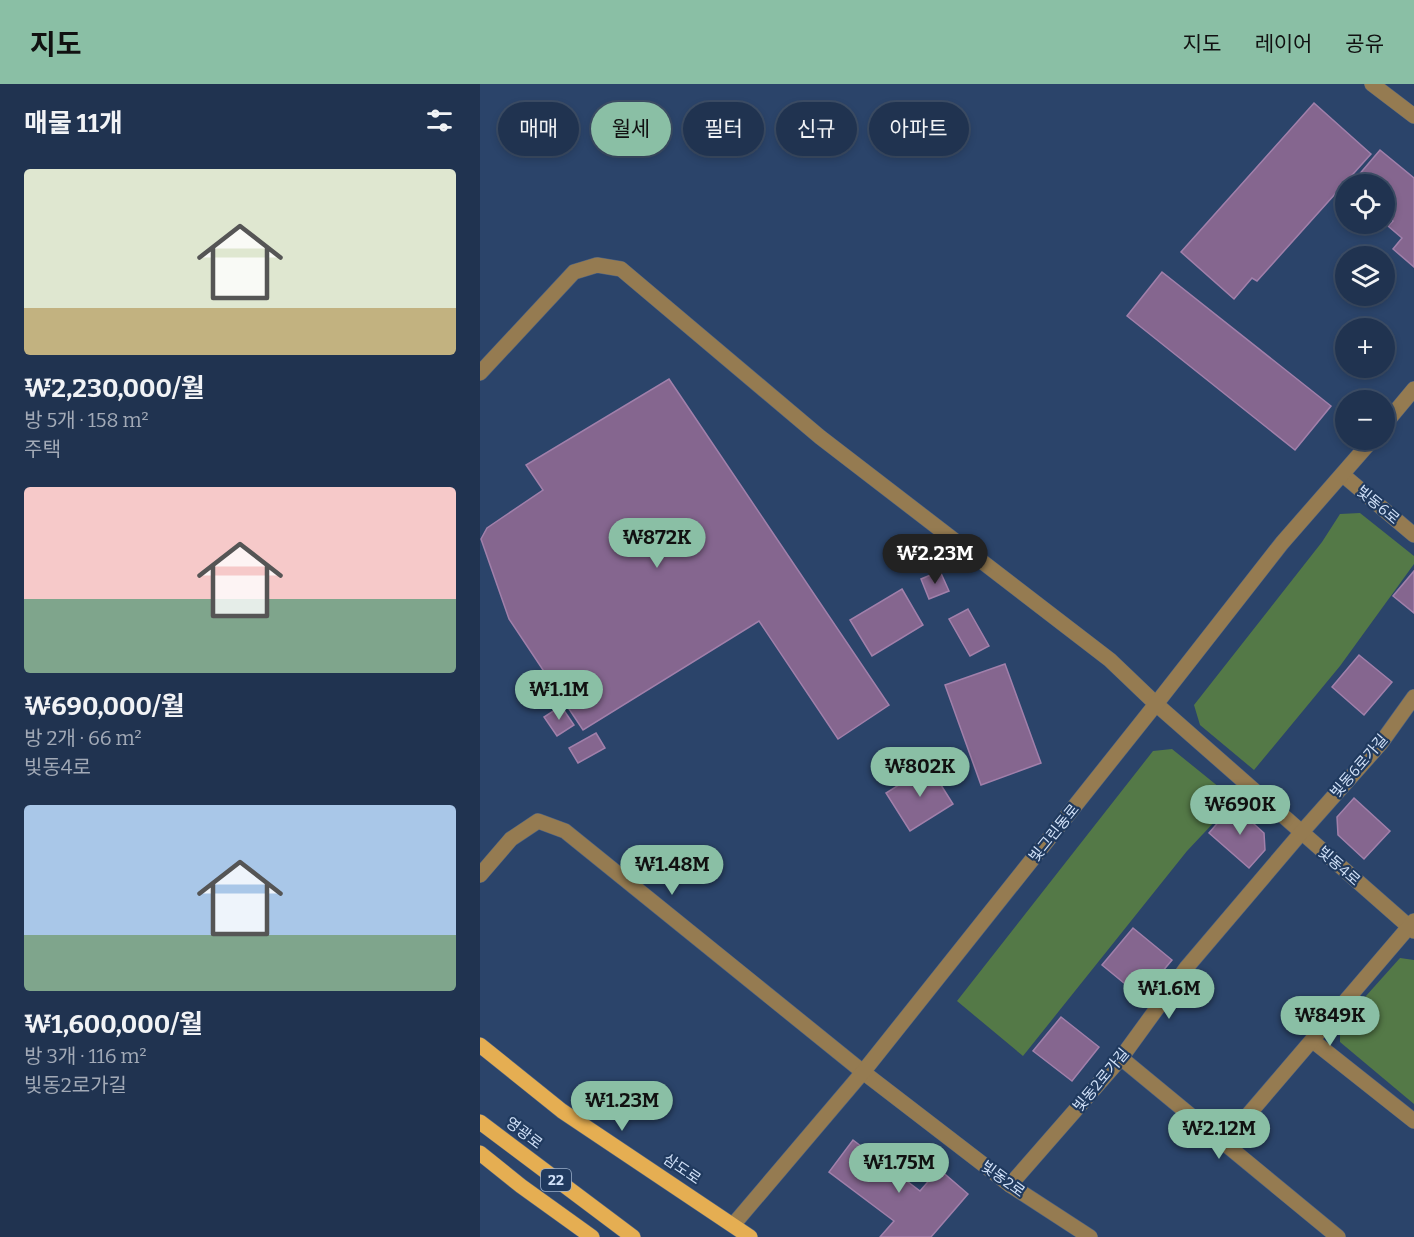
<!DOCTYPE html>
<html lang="ko">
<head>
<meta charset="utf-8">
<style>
	body { margin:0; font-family:Bitter,"Noto Sans KR",serif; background:#2d3f5a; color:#f1f3f6; height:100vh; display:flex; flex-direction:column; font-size:22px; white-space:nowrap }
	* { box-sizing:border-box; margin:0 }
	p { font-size:20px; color:#a2aab7 }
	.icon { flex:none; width:33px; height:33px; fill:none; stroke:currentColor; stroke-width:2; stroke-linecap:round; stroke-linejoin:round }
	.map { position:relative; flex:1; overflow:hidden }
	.details { display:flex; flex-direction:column; background:#203350; width:480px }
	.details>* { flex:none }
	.top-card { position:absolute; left:18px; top:18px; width:570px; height:54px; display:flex; gap:12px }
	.controls { position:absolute; left:855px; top:90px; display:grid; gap:12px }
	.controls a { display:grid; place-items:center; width:60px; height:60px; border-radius:50%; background:#203350; box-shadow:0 3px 9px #0003,0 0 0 2px #3d4e67; font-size:30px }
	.price { position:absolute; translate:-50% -51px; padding:0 14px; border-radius:21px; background:#8abfa5; color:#111; font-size:20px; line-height:39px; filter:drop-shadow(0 2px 3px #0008) }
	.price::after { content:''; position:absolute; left:50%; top:36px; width:18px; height:14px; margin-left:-9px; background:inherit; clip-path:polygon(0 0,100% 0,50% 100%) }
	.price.on { background:#222; color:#fff }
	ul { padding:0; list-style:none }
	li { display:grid; align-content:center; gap:12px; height:318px; padding:0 24px }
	li span { display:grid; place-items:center; height:186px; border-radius:6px; color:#555 }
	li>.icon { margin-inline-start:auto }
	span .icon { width:108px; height:108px; fill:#fffc; stroke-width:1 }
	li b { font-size:26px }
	h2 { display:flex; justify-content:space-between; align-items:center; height:72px; padding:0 24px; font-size:26px }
	.tag { padding:0 21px; border-radius:27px; background:#203350; box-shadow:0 3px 9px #0003,0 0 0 2px #3d4e67; font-size:21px; line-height:54px }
	.tag.on { background:#8abfa5; color:#111 }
	header { display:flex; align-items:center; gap:36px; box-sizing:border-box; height:84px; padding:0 30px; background:#8abfa5; color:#111 }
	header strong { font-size:28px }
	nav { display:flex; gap:33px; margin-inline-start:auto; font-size:21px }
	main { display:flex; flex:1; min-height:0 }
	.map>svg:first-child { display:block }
	.green { fill:#547947 }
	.building { fill:#85668f; stroke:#a180ab; stroke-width:1.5 }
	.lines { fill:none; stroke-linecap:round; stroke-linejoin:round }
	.minor-casing { stroke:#496084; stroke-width:16 }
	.major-casing { stroke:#496084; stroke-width:16 }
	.minor { stroke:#957b51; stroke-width:15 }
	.major { stroke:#e5ae52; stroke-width:15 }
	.labels { text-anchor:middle; stroke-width:4.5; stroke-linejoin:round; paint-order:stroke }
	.shield { fill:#203a5f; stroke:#9cafca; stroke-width:1.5 }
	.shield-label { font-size:14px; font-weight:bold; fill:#d1e1f8 }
	.street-label { font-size:15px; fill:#d1e1f8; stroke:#203a5f }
</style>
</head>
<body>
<header>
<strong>지도</strong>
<nav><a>지도</a><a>레이어</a><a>공유</a></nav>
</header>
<main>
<section class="details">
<h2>매물 11개<svg class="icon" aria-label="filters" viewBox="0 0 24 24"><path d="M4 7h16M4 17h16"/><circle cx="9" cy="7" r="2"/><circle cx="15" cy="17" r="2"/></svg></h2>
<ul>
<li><span style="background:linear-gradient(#dfe7d0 75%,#c2b280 0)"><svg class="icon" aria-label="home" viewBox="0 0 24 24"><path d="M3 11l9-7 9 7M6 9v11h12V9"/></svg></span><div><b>₩2,230,000/월</b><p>방 5개 · 158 m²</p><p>주택</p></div></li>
<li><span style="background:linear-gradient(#f6c9c9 60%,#7fa58c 0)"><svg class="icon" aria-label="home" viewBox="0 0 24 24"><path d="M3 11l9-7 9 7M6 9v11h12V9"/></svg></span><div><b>₩690,000/월</b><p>방 2개 · 66 m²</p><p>빛동4로</p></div></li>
<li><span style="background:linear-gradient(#a9c7e8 70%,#7fa58c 0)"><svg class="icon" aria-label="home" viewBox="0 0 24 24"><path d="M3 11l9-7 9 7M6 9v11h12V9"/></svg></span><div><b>₩1,600,000/월</b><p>방 3개 · 116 m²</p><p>빛동2로가길</p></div></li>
</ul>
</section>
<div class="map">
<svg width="934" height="1153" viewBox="0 0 934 1153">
	<rect width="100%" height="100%" fill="#2b446a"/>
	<g class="green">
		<path d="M880,429L934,472V480L860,582L774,686L720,641L714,621L842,458L860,430Z"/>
		<path d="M692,665L755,716L707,767L543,972L477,917L673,667Z"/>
		<path d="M920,874L934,876V1020L860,958V941Z"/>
	</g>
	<g class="building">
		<path d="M834,19L891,70L777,197L772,194L754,215L701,168Z"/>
		<path d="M900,66L934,94V183L913,165L922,154L908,142L913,137L904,130V100H871Z"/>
		<path d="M682,188L851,322L815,366L647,232Z"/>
		<path d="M189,295L409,621L358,655L279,537L103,646L29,535L1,455L7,444L63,406L46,381Z"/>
		<path d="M460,487L469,507L449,515L441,495Z"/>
		<path d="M934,487V529L913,512Z"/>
		<path d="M422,505L443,541L392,572L370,536Z"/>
		<path d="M488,525L509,562L490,572L469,535Z"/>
		<path d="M879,571L912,598L884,631L852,603Z"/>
		<path d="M525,580L561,679L501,701L465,601Z"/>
		<path d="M81,622L94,641L77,652L64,633Z"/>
		<path d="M116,649L125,664L98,679L89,664Z"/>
		<path d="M449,682L473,720L430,747L406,709Z"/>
		<path d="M874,714L910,747L884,775L858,751L857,733Z"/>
		<path d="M753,721L784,749L785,766L769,784L729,749Z"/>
		<path d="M653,844L692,876L661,913L622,881Z"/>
		<path d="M581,933L619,963L592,997L553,967Z"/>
		<path d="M373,1056L440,1107L459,1085L488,1110L451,1153H400L414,1137L349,1088Z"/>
	</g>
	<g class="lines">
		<g class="minor-casing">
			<g id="minor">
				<path d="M892,0L934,32"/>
				<path d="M0,289L94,188L117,181L141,185L340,353L630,576L676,620L934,847"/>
				<path d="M904,341L934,305"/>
				<path d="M863,391L934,451"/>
				<path d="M0,791L31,755L58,737L85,747L383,988L530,1101L610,1153"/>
				<path d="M833,957L934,1037"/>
				<path d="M641,974L858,1153"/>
				<path d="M744,1059L934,837"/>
				<path d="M530,1101L641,974L707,883L821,749L901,659L934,613"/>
				<path d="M253,1141L383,988L676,620L802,459L892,356"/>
			</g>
		</g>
		<g class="major-casing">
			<g id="major">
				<path d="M0,961L82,1027L270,1153"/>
				<path d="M0,1038L153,1153"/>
				<path d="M0,1069L41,1102L112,1153"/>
			</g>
		</g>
		<use href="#minor" class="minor"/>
		<use href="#major" class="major"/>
	</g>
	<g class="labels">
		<rect class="shield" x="61" y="1085" width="30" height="22" rx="4.5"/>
		<g class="shield-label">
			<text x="76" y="1101">22</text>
		</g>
		<g class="street-label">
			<text transform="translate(898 421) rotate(40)" y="5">빛동6로</text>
			<text transform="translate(879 682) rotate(-49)" y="5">빛동6로가길</text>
			<text transform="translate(574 749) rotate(-51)" y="5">빛그린동로</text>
			<text transform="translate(859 782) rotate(41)" y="5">빛동4로</text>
			<text transform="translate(621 996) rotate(-50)" y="5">빛동2로가길</text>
			<text transform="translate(44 1049) rotate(37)" y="5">영광로</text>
			<text transform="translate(202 1085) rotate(34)" y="5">삼도로</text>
			<text transform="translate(523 1095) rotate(36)" y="5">빛동2로</text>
		</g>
	</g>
</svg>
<div class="controls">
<a><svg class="icon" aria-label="locate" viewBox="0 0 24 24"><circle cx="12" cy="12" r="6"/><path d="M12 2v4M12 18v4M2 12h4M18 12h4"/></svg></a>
<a><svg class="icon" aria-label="layers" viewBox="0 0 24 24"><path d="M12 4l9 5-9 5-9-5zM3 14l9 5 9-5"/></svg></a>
<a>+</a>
<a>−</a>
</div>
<b class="price" style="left:177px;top:485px">₩872K</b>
<b class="price on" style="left:455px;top:501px">₩2.23M</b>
<b class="price" style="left:79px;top:637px">₩1.1M</b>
<b class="price" style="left:440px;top:714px">₩802K</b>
<b class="price" style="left:760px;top:752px">₩690K</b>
<b class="price" style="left:192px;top:812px">₩1.48M</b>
<b class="price" style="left:689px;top:936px">₩1.6M</b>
<b class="price" style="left:850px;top:963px">₩849K</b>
<b class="price" style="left:142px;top:1048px">₩1.23M</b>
<b class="price" style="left:739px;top:1076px">₩2.12M</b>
<b class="price" style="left:419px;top:1110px">₩1.75M</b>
<div class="top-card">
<a class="tag">매매</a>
<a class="tag on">월세</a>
<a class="tag">필터</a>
<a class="tag">신규</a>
<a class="tag">아파트</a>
</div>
</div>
</main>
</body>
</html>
